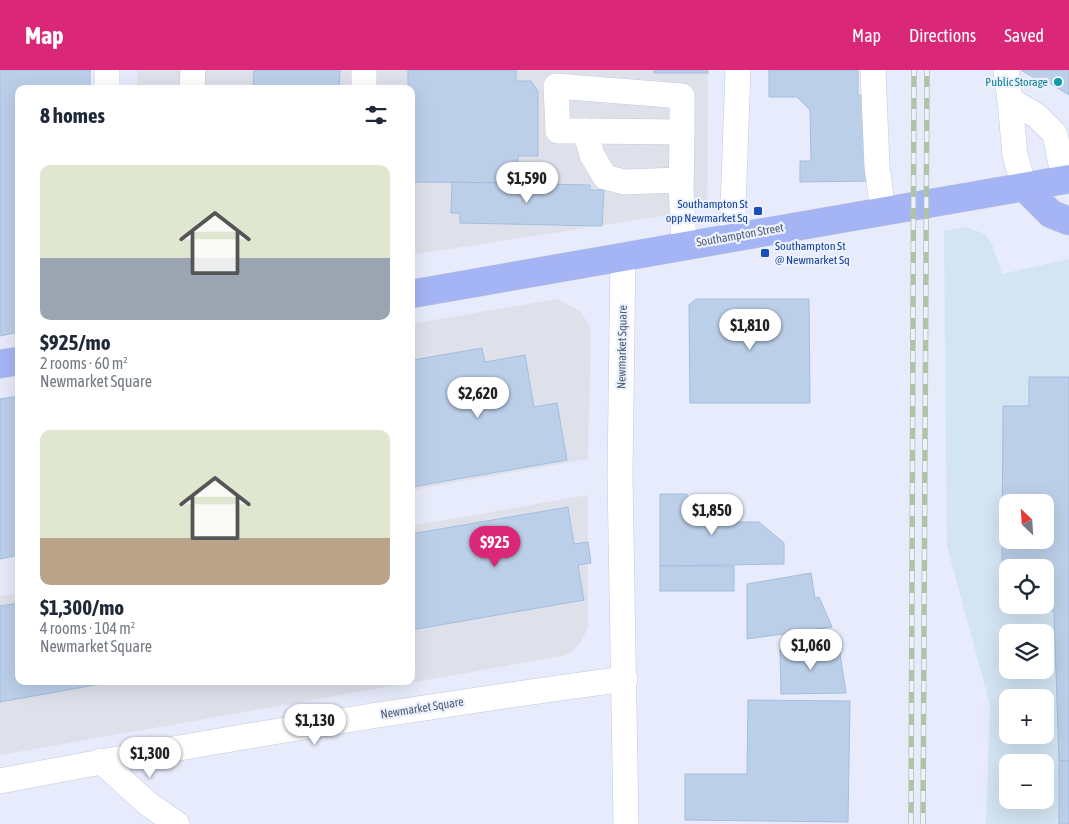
<!DOCTYPE html>
<html lang="en">
<head>
<meta charset="utf-8">
<style>
	body { margin:0; font-family:"Asap Condensed",sans-serif; background:#f2f2f3; color:#1f2937; height:100vh; display:flex; flex-direction:column; font-size:19px; white-space:nowrap }
	* { box-sizing:border-box; margin:0 }
	p { font-size:16px; color:#747a83 }
	.icon { flex:none; width:28px; height:28px; fill:none; stroke:currentColor; stroke-width:2; stroke-linecap:round; stroke-linejoin:round }
	.map { position:relative; flex:1; overflow:hidden }
	.drawer { position:absolute; left:15px; top:15px; width:400px; height:600px; display:flex; flex-direction:column; background:#fff; border-radius:10px; box-shadow:0 5px 20px #0002 }
	.drawer>* { flex:none }
	.needle { width:32px; rotate:335deg }
	.fabs { position:absolute; left:999px; top:424px; display:grid; gap:10px }
	.fabs a { display:grid; place-items:center; width:55px; height:55px; border-radius:10px; background:#fff; box-shadow:0 5px 20px #0002; font-size:25px }
	.price { position:absolute; translate:-50% -42px; padding:0 11px; border-radius:18px; background:#fff; color:#222; font-size:16px; line-height:32px; filter:drop-shadow(0 1px 2px #0008) }
	.price::after { content:''; position:absolute; left:50%; top:30px; width:15px; height:11px; margin-left:-8px; background:inherit; clip-path:polygon(0 0,100% 0,50% 100%) }
	.price.selected { background:#db2777; color:#fff }
	ul { padding:0; list-style:none }
	li { display:grid; align-content:center; gap:10px; height:265px; padding:0 25px }
	li span { display:grid; place-items:center; height:155px; border-radius:10px; color:#555 }
	li>.icon { margin-inline-start:auto }
	span .icon { width:90px; height:90px; fill:#fffc; stroke-width:1 }
	li b { font-size:21px }
	h2 { display:flex; justify-content:space-between; align-items:center; height:60px; padding:0 25px; font-size:21px }
	header { display:flex; align-items:center; gap:30px; box-sizing:border-box; height:70px; padding:0 25px; background:#db2777; color:#fff }
	header strong { font-size:24px }
	nav { display:flex; gap:28px; margin-inline-start:auto; font-size:18px }
	.map>svg:first-child { display:block }
	.commercial { fill:#d3e4f2; fill-rule:evenodd }
	.industrial { fill:#dee1ea }
	.building { fill:#bccfe9; stroke:#a3bde0; fill-rule:evenodd }
	.lines { fill:none; stroke-linecap:round; stroke-linejoin:round }
	.minor-casing { stroke:#c0cadd; stroke-width:26 }
	.major-casing { stroke:#c6ccd2; stroke-width:29 }
	.minor { stroke:#fff; stroke-width:25 }
	.major { stroke:#a5b4f4; stroke-width:28 }
	.rail-casing { stroke:#afc4a6; stroke-width:5.5 }
	.rail { stroke:#edf1fe; stroke-width:4; stroke-dasharray:11; stroke-linecap:butt }
	.culture-dot { fill:#0f9aa8; stroke:#edf1fe; stroke-width:2 }
	.transit-dot { fill:#1a4fb4; stroke:#edf1fe; stroke-width:2 }
	.labels { text-anchor:middle; stroke-width:4.5; stroke-linejoin:round; paint-order:stroke }
	.culture-label { font-size:12px; fill:#0d838f; stroke:#edf1fe; text-anchor:end }
	.transit-label { font-size:12px; fill:#164399; stroke:#edf1fe; text-anchor:end }
	.street-label { font-size:12px; fill:#4d5f73; stroke:#edf1fe }
</style>
</head>
<body>
<header>
<strong>Map</strong>
<nav><a>Map</a><a>Directions</a><a>Saved</a></nav>
</header>
<div class="map">
<svg width="1069" height="754" viewBox="0 0 1069 754">
	<rect width="100%" height="100%" fill="#e7ebfb"/>
	<path class="commercial" d="M966,157L985,164L992,174L1002,204L1069,189V754H986L990,635L947,476L944,161ZM1008,432H1045V470H1008ZM1008,498H1045V535H1008ZM1008,562H1045V600H1008ZM1008,628H1045V665H1008ZM1008,692H1045V730H1008Z"/>
	<g class="industrial">
		<path d="M137,0H708L707,139L411,185V19H137Z"/>
		<path d="M557,229L580,241L591,258L588,389L411,420V254Z"/>
		<path d="M588,425V557L582,570L573,581L562,586L0,685V526L19,523V611H411V456Z"/>
	</g>
	<g class="building">
		<path d="M0,0H90V19H19V262L0,266Z"/>
		<path d="M254,0H340L339,19H253Z"/>
		<path d="M408,0H516V11H531L538,21V86H518L517,113L411,112V19H408Z"/>
		<rect x="654" y="0" width="54" height="3"/>
		<path d="M769,0H858V25H871L872,111L800,112V91H811L810,40L797,27H769Z"/>
		<path d="M1021,0H1069V25L1044,10L1043,13Z"/>
		<path d="M452,112L590,115V120H604L602,156L460,153V143H451Z"/>
		<path d="M696,229H809L810,333H690L689,239V235Z"/>
		<path d="M482,278L485,292L525,285L534,337L557,333L567,390L411,417V280L413,290Z"/>
		<path d="M1029,307H1069V691H1059L1054,541H1011V535H1045V498H1011V493H1002L1003,336H1029ZM1008,432H1045V470H1008Z"/>
		<path d="M19,326V485L0,489V329Z"/>
		<path d="M660,424H687V429H708L735,439V452H759L784,473V494L660,496Z"/>
		<path d="M568,437L574,474L588,472L591,493L578,495L584,530L411,560V464Z"/>
		<rect x="660" y="496" width="74" height="25"/>
		<path d="M811,503L815,528L819,527L832,557L747,569V514Z"/>
		<path d="M19,533V611H117L0,632V536Z"/>
		<path d="M800,574L810,582L839,577L846,623L781,624L780,579Z"/>
		<path d="M748,630L850,631L848,752L685,750V704H747Z"/>
		<rect x="1059" y="691" width="10" height="63"/>
	</g>
	<g class="lines">
		<g class="minor-casing">
			<g id="minor">
				<path d="M873,0L877,96L883,141"/>
				<path d="M1006,0L1010,30L1037,46L1055,64L1064,110"/>
				<path d="M107,19V0"/>
				<path d="M192,19L193,0"/>
				<path d="M364,19V0"/>
				<path d="M1010,30L1015,85L1024,117"/>
				<path d="M585,61L682,62"/>
				<path d="M681,110L624,112L605,107L592,85L585,61H558L556,16L682,26C682,57 682,87 681,118L684,175"/>
				<path d="M732,167L738,0"/>
				<path d="M623,185L620,405L626,754"/>
				<path d="M101,691L147,733L177,754"/>
				<path d="M0,711C207,671 416,637 625,609"/>
			</g>
		</g>
		<g class="major-casing">
			<g id="major">
				<path d="M1024,117L1051,144L1069,151"/>
				<path d="M411,224L1069,109"/>
				<path d="M0,294L19,291"/>
			</g>
		</g>
		<use href="#minor" class="minor"/>
		<use href="#major" class="major"/>
		<g class="rail-casing">
			<g id="rail">
				<path d="M911,754L914,0"/>
				<path d="M923,754L927,0"/>
			</g>
		</g>
		<use href="#rail" class="rail"/>
	</g>
	<circle class="culture-dot" cx="1058" cy="12" r="5"/>
	<g class="transit-dot">
		<rect x="753" y="136" width="10" height="10" rx="2.5"/>
		<rect x="760" y="178" width="10" height="10" rx="2.5"/>
	</g>
	<g class="labels">
		<g class="culture-label">
			<text x="1048" y="16">Public Storage</text>
		</g>
		<g class="transit-label">
			<text x="748" y="138">Southampton St<tspan x="748" dy="14">opp Newmarket Sq</tspan></text>
			<text x="775" y="180" text-anchor="start">Southampton St<tspan x="775" dy="14">@ Newmarket Sq</tspan></text>
		</g>
		<g class="street-label">
			<text transform="translate(740 165) rotate(-10)" y="4">Southampton Street</text>
			<text transform="translate(622 277) rotate(-89)" y="4">Newmarket Square</text>
			<text transform="translate(422 638) rotate(-9)" y="4">Newmarket Square</text>
		</g>
	</g>
</svg>
<div class="fabs">
<a><svg class="needle" viewBox="-14 -14 28 28"><path d="M0-13l5 13h-10z" fill="#e53935"/><path d="M0 13l5-13h-10z" fill="#747a83"/></svg></a>
<a><svg class="icon" aria-label="locate" viewBox="0 0 24 24"><circle cx="12" cy="12" r="6"/><path d="M12 2v4M12 18v4M2 12h4M18 12h4"/></svg></a>
<a><svg class="icon" aria-label="layers" viewBox="0 0 24 24"><path d="M12 4l9 5-9 5-9-5zM3 14l9 5 9-5"/></svg></a>
<a>+</a>
<a>−</a>
</div>
<b class="price" style="left:527px;top:134px">$1,590</b>
<b class="price" style="left:750px;top:281px">$1,810</b>
<b class="price" style="left:478px;top:349px">$2,620</b>
<b class="price" style="left:712px;top:466px">$1,850</b>
<b class="price selected" style="left:495px;top:498px">$925</b>
<b class="price" style="left:811px;top:601px">$1,060</b>
<b class="price" style="left:315px;top:676px">$1,130</b>
<b class="price" style="left:150px;top:709px">$1,300</b>
<section class="drawer">
<h2>8 homes<svg class="icon" aria-label="filters" viewBox="0 0 24 24"><path d="M4 7h16M4 17h16"/><circle cx="9" cy="7" r="2"/><circle cx="15" cy="17" r="2"/></svg></h2>
<ul>
<li><span style="background:linear-gradient(#dfe7d0 60%,#9aa5b1 0)"><svg class="icon" aria-label="home" viewBox="0 0 24 24"><path d="M3 11l9-7 9 7M6 9v11h12V9"/></svg></span><div><b>$925/mo</b><p>2 rooms · 60 m²</p><p>Newmarket Square</p></div></li>
<li><span style="background:linear-gradient(#dfe7d0 70%,#b9a48a 0)"><svg class="icon" aria-label="home" viewBox="0 0 24 24"><path d="M3 11l9-7 9 7M6 9v11h12V9"/></svg></span><div><b>$1,300/mo</b><p>4 rooms · 104 m²</p><p>Newmarket Square</p></div></li>
</ul>
</section>
</div>
</body>
</html>
